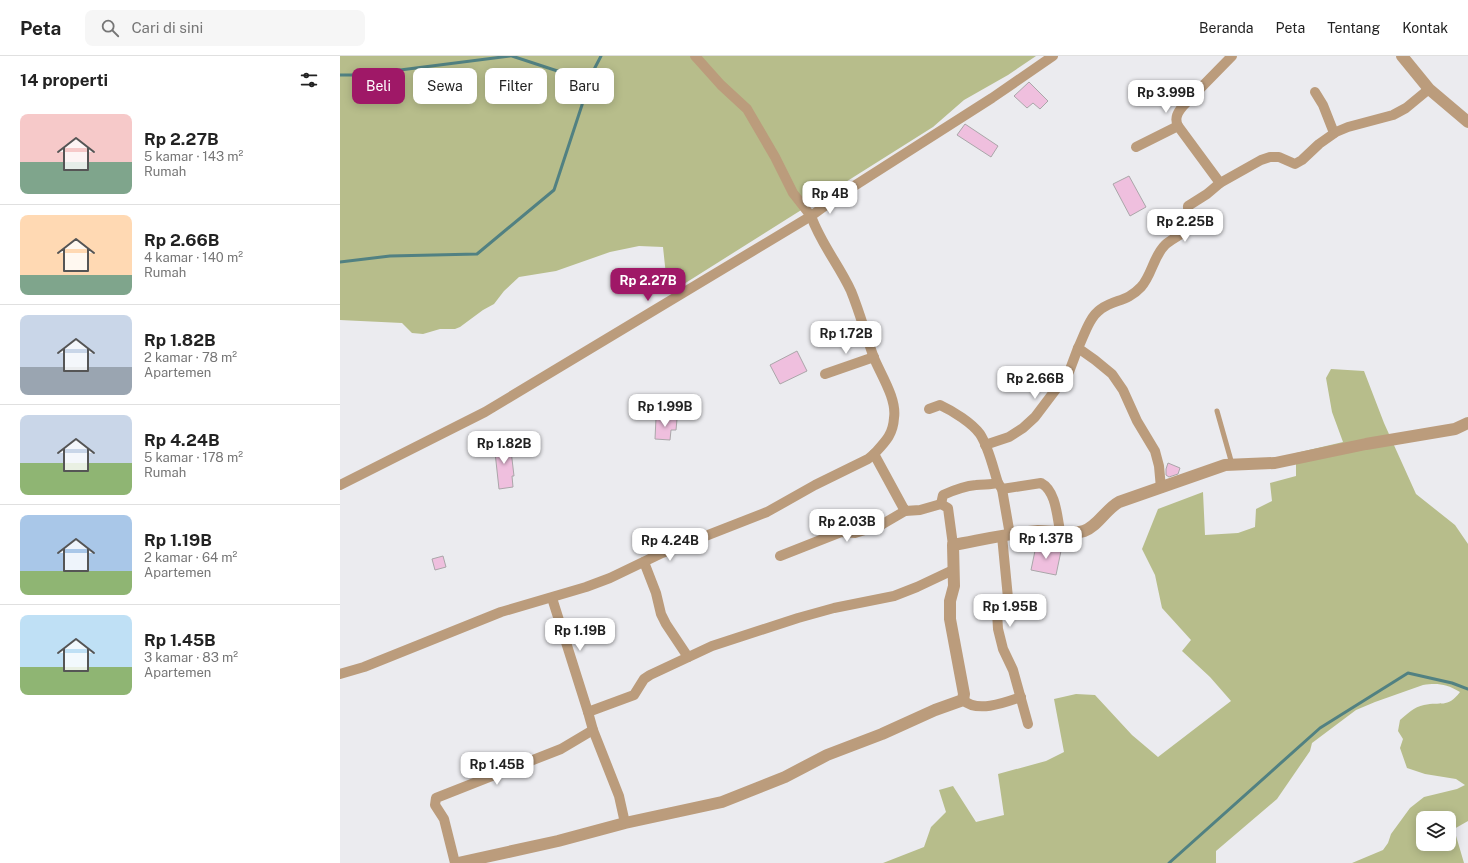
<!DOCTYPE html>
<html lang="id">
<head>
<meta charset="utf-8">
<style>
	body { margin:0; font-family:"Public Sans",sans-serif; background:#f6f6f6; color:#222; height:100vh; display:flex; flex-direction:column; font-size:15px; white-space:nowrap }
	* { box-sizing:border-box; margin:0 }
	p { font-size:13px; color:#767676 }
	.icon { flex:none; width:22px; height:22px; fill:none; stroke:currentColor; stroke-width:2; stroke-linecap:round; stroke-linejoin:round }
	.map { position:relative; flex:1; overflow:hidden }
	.details { display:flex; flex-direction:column; background:#fff; width:340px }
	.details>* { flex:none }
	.banner { position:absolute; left:12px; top:12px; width:380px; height:36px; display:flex; gap:8px }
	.buttons { position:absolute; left:1076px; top:755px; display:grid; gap:8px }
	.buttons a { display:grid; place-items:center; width:40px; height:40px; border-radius:8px; background:#fff; box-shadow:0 2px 10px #0003; font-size:20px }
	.price { position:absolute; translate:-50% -34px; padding:0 9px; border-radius:8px; background:#fff; color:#222; font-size:13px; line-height:26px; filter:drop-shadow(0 1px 2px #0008) }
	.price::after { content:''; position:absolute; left:50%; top:24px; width:12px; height:9px; margin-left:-6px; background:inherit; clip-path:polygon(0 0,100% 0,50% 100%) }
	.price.on { background:#9f1867; color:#fff }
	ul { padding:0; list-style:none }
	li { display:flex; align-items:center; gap:12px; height:100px; padding:0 20px }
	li+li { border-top:1px solid #e0e0e0 }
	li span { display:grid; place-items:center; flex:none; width:112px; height:80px; border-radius:8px; color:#555 }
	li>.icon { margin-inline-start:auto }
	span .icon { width:48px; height:48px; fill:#fffc; stroke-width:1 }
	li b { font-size:17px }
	h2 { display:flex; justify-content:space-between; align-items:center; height:48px; padding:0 20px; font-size:17px }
	.tag { padding:0 14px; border-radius:8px; background:#fff; box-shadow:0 2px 10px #0003; font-size:14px; line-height:36px }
	.tag.on { background:#9f1867; color:#fff }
	header { display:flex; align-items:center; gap:24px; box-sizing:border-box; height:56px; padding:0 20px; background:#fff; border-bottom:1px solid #e0e0e0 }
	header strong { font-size:19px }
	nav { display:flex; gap:22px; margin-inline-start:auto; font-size:14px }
	.search { width:280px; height:36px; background:#f6f6f6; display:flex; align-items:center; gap:10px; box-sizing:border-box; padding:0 14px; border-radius:8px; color:#767676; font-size:15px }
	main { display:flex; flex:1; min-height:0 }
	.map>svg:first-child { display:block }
	.forest { fill:#b7bd8b; fill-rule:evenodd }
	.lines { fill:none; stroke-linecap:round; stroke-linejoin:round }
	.stream { stroke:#518182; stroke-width:3 }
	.building { fill:#efbfde; stroke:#aaa6a9 }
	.service { stroke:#bb9c7c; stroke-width:5 }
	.minor { stroke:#bb9c7c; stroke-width:10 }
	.tertiary { stroke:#bb9c7c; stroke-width:12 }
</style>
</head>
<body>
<header>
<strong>Peta</strong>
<div class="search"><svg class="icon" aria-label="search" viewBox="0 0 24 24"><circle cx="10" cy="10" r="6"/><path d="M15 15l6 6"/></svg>Cari di sini</div>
<nav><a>Beranda</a><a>Peta</a><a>Tentang</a><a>Kontak</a></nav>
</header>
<main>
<section class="details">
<h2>14 properti<svg class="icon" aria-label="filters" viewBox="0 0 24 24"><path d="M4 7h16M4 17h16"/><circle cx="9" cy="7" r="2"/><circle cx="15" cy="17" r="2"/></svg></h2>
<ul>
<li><span style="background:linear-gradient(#f6c9c9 60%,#7fa58c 0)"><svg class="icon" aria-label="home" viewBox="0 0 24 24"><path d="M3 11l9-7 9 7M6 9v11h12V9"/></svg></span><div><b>Rp 2.27B</b><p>5 kamar · 143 m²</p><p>Rumah</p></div></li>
<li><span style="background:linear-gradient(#ffd9b3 75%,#7fa58c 0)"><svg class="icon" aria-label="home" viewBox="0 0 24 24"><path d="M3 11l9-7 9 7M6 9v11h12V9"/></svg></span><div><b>Rp 2.66B</b><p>4 kamar · 140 m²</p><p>Rumah</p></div></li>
<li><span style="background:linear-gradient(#c9d6e8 65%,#9aa5b1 0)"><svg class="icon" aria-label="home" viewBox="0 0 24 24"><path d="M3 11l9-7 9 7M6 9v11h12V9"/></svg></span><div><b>Rp 1.82B</b><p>2 kamar · 78 m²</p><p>Apartemen</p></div></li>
<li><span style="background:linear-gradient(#c9d6e8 60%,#8fb573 0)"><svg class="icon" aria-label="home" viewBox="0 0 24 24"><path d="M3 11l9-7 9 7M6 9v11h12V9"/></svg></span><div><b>Rp 4.24B</b><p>5 kamar · 178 m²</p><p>Rumah</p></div></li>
<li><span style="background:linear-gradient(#a9c7e8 70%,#8fb573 0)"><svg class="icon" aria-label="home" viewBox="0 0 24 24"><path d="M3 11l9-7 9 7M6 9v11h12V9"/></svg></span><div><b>Rp 1.19B</b><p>2 kamar · 64 m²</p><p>Apartemen</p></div></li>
<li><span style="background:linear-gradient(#bfe0f5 65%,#8fb573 0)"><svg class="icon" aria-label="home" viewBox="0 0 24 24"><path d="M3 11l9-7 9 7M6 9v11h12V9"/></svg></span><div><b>Rp 1.45B</b><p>3 kamar · 83 m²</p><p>Apartemen</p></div></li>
</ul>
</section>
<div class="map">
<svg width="1128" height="807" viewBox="0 0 1128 807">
	<rect width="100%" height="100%" fill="#ebebef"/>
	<g class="forest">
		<path d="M0,0H696L668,19L624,44L593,71L328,238L323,191L299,190L270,196L216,215L179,221L164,235L154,248L143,254L120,271L115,273H100L83,278L72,277L62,267L0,264Z"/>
		<path d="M991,313L1024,315L1044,367L1076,438L1115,469L1128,488V765L1114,773L1124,807H1012L1043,794L1048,787L1051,778L1070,752L1084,741L1117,733L1125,729L1116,723L1085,718L1067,712L1060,692L1063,683L1058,675L1060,664C1067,658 1074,651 1084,649C1101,645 1107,653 1120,636C1106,628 1098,627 1083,629L1035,646L1016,654L972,687L970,695L937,743L876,795V807H543L584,791L591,771L606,756L599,734L613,730L636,766L664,759L658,718L706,705L724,696L714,643L736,638L755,639L792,679L818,701L891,645L870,621L842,595L851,584L822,552L815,519L802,493L818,453L863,436L865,479L898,477L915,471L916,453L932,445L930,427L956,420V397L1003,386L992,356L986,322ZM1083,762H1109V788H1083Z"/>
	</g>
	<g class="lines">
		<g class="stream">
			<path d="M172,0L248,25"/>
			<path d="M0,19H21L170,0"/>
			<path d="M0,206L50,200L137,198L214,134L242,49L248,25L261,0"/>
			<path d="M829,807L980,672L1068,617L1112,627L1128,633"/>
		</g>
	</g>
	<g class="building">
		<path d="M689,26L708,45L700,53L693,47L687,52L674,40Z"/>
		<path d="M625,68L658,90L651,101L617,79Z"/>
		<path d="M789,120L806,151L790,160L773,128Z"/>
		<path d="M457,295L467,315L440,328L430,309Z"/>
		<path d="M316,362L337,363L336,374H331L330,384L315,383Z"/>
		<path d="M170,386L174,420H172L173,431L159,433L154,387Z"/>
		<path d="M828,407L840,412L838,418L829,421L826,419V413Z"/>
		<path d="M696,490L721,495L716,519L691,514Z"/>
		<path d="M103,500L106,511L95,514L92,503Z"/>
	</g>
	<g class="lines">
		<path class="service" d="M877,355L892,408"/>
		<g class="minor">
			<path d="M975,36L983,49L994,77"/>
			<path d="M796,91L838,70"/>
			<path d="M880,127L838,70C834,62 838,56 843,50L892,0"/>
			<path d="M485,318L534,301"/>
			<path d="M589,353L600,349C613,355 632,367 640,378C649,392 653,412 658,427"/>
			<path d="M645,389L669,381L683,372L695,361L729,316L738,292"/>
			<path d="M534,398C545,386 553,379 554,362C557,343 541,319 534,302C526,280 520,257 511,235C499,209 481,188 471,160L500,139L652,42L713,0"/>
			<path d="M0,429L145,356L471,160L453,137L435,101L407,53L381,29L355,0"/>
			<path d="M821,432L819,410L815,395L797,365L783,334L772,318L755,304L738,292C744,280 749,261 761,253C775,243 787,246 801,231C812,219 813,201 825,189C831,183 846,177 849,171C853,165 847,156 848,150L867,138L880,127L921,104L930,101H939L955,108L962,104L979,88L996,76L1008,71L1053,59L1066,52L1089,33"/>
			<path d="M601,448L603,439C614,434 624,430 636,429C644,428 651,429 658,427L662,433"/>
			<path d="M670,479L662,433L701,427C716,435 717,460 720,475"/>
			<path d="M662,480L668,542L667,545L657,556L658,573L663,593L673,614L688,668"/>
			<path d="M440,500L501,476L515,477L541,469L565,455"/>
			<path d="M304,506L316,537L321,558L326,568L348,601"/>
			<path d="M212,542L248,656"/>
			<path d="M0,618L24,611L161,556L246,531L270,522L322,497L427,456L475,429L528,403L534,398L565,455L580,454L601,448L608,452L613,489"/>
			<path d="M623,644C637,657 664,647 681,641"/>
			<path d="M285,767L279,740L253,674L248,656L294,639L304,623L310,619L372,590L458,562L494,552L554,540L577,531L613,514"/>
			<path d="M115,807L104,763L95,749L96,742L221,693L253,674"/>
		</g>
		<g class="tertiary">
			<path d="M1062,0L1089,33L1128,66"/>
			<path d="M118,807L218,785L285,767L382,746L445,721L487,699L542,678L595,654L623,644L624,638L610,563V545L614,530L613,489C641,484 670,477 698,475C710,475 733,479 744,475C758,470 766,453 779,446L885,409L935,407L1026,388L1115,373L1128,367"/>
		</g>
	</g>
</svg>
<div class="buttons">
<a><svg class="icon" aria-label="layers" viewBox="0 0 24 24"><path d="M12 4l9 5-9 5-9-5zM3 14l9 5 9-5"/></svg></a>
</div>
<b class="price" style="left:826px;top:58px">Rp 3.99B</b>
<b class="price" style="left:490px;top:159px">Rp 4B</b>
<b class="price" style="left:845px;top:187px">Rp 2.25B</b>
<b class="price on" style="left:308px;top:246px">Rp 2.27B</b>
<b class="price" style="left:506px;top:299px">Rp 1.72B</b>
<b class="price" style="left:695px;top:344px">Rp 2.66B</b>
<b class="price" style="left:325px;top:372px">Rp 1.99B</b>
<b class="price" style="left:164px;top:409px">Rp 1.82B</b>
<b class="price" style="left:507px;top:487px">Rp 2.03B</b>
<b class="price" style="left:706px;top:504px">Rp 1.37B</b>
<b class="price" style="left:330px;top:506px">Rp 4.24B</b>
<b class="price" style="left:670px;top:572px">Rp 1.95B</b>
<b class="price" style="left:240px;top:596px">Rp 1.19B</b>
<b class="price" style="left:157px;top:730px">Rp 1.45B</b>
<div class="banner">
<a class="tag on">Beli</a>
<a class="tag">Sewa</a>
<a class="tag">Filter</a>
<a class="tag">Baru</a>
</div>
</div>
</main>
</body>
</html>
